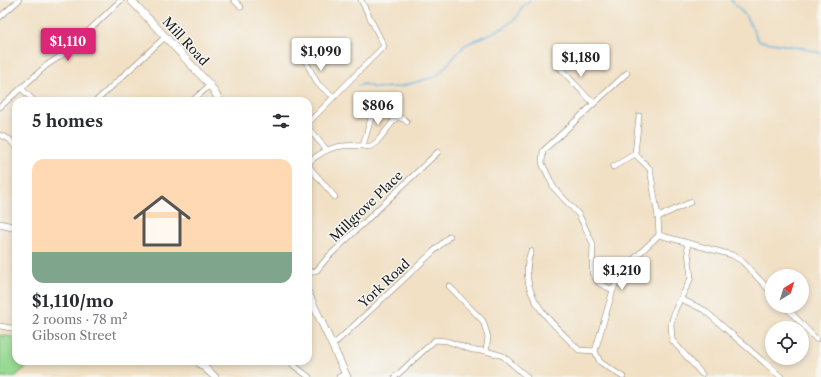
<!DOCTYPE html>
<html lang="en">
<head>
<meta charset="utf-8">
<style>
	body { margin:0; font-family:"Libre Caslon Text",serif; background:#f7f7f7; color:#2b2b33; height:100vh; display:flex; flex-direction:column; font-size:15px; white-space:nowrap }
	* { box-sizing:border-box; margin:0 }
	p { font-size:13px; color:#7c7c81 }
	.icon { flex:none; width:22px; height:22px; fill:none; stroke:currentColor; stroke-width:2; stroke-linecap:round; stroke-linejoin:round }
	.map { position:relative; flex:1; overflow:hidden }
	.drawer { position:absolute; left:12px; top:97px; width:300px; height:268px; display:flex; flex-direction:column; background:#fff; border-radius:12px; box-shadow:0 2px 6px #0003 }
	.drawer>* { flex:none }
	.needle { width:26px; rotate:38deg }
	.controls { position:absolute; left:765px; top:269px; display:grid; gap:8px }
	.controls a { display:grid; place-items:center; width:44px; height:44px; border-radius:50%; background:#fff; box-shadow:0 2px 6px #0003; font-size:20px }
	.price { position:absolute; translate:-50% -34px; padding:0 9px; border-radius:4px; background:#fff; color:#222; font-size:13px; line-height:26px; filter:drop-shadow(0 1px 2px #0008) }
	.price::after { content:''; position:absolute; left:50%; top:24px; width:12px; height:9px; margin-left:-6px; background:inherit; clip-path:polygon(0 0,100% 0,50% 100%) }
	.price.current { background:#db2777; color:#fff }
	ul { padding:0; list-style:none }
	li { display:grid; align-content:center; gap:8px; height:212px; padding:0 20px }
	li span { display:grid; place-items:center; height:124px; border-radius:12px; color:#555 }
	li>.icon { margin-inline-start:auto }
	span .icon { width:72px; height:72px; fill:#fffc; stroke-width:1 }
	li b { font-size:17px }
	h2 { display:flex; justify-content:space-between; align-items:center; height:48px; padding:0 20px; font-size:17px }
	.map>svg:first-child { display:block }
	.green { fill:#97da92; stroke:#5a7b57 }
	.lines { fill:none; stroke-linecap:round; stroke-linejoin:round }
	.stream { stroke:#6fb4e5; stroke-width:1.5 }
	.street-casing { stroke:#867e70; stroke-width:6 }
	.secondary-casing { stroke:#867e70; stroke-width:8 }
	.street { stroke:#fff; stroke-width:5 }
	.secondary { stroke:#fff; stroke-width:7 }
	.labels { text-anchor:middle; stroke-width:3; stroke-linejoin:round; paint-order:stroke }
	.street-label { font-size:13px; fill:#1c1c1c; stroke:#f6f6f2 }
</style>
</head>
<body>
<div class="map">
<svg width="821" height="377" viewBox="0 0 821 377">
	<rect width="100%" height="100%" fill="#f6f6f2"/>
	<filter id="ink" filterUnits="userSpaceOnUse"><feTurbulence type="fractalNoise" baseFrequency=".025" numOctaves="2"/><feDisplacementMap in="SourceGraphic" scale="8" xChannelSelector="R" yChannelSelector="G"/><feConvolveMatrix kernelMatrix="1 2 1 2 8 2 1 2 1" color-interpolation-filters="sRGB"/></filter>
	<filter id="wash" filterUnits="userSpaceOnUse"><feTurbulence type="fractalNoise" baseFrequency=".012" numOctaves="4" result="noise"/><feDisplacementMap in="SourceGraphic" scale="16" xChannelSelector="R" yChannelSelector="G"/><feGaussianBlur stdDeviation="0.9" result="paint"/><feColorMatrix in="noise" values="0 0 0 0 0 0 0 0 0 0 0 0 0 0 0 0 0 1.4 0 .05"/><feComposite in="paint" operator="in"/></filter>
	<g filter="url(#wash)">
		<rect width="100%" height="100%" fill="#f1e0c4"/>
		<path class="green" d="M0,335L16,338V361H34L14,377H0Z"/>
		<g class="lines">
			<g class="stream">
				<path d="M731,0L745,15L759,41L802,48L821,53"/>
				<path d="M358,86L364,84L375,88L399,87L437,76L465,45L505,27L518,16L522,7L530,0"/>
			</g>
		</g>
	</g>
	<g filter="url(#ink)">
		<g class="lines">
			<g class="street-casing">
				<g id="street">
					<path d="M234,0L241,7"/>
					<path d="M0,17L19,0"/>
					<path d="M301,53L318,84L334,97"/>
					<path d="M556,64L593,103"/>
					<path d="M21,88L34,101"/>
					<path d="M96,101L165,37"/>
					<path d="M192,101L210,85"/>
					<path d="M0,107L47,65L65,53L121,0"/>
					<path d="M639,116L635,154L650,169L658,217L659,235"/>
					<path d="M308,123L384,46L361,0"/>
					<path d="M308,128L326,149"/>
					<path d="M0,135L9,139L15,146"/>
					<path d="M363,146L369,147L376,143L396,118"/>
					<path d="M613,167L635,154"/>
					<path d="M335,197L310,168L309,162C327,147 340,144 363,146L371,118L377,114L404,119L407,122"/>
					<path d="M658,217L691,202"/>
					<path d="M659,235L732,255L742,261L772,293"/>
					<path d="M687,243L691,278L675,310L671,324L672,340L702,374"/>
					<path d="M531,251C515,295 552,322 579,350L595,351"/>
					<path d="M308,274L317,270L327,258L438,152"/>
					<path d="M449,286L483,321L488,337L486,351"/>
					<path d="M613,290L600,284L592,273L593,244L579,215L554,188L542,163L543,151L627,73"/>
					<path d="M681,299L704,310L781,377"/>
					<path d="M785,306L816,339"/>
					<path d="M0,326L16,329"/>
					<path d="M332,346L450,236"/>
					<path d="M595,351L613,290L621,271L659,235"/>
					<path d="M595,351L600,362L623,377"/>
					<path d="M293,365L309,377"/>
					<path d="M339,377L345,374"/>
					<path d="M395,377L435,340L447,341L472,350L486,351L503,356L527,377"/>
				</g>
			</g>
			<g class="secondary-casing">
				<g id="secondary">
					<path d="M131,0L210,85L220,101"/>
					<path d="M0,224L16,228"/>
					<path d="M308,293L347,377"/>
					<path d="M197,361L215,377"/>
				</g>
			</g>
			<use href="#street" class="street"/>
			<use href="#secondary" class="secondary"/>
		</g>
	</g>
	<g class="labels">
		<g class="street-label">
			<text transform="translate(186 41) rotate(47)" y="5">Mill Road</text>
			<text transform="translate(366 206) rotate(-44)" y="5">Millgrove Place</text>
			<text transform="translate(384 283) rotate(-43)" y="5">York Road</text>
		</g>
	</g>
</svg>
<div class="controls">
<a><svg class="needle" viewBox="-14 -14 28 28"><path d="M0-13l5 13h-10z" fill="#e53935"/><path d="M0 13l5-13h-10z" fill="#7c7c81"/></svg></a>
<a><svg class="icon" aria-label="locate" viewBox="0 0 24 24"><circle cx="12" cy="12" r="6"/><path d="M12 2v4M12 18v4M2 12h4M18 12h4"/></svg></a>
</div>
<b class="price current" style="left:68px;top:62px">$1,110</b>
<b class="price" style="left:321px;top:72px">$1,090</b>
<b class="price" style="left:581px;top:78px">$1,180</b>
<b class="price" style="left:378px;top:126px">$806</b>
<b class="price" style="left:622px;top:291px">$1,210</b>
<section class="drawer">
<h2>5 homes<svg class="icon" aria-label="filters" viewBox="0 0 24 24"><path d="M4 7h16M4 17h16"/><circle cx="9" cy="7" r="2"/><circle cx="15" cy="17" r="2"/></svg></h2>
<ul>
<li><span style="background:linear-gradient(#ffd9b3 75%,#7fa58c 0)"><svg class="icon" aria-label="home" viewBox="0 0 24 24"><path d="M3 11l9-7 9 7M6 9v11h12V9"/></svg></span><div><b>$1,110/mo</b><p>2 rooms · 78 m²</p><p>Gibson Street</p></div></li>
</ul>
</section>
</div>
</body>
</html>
